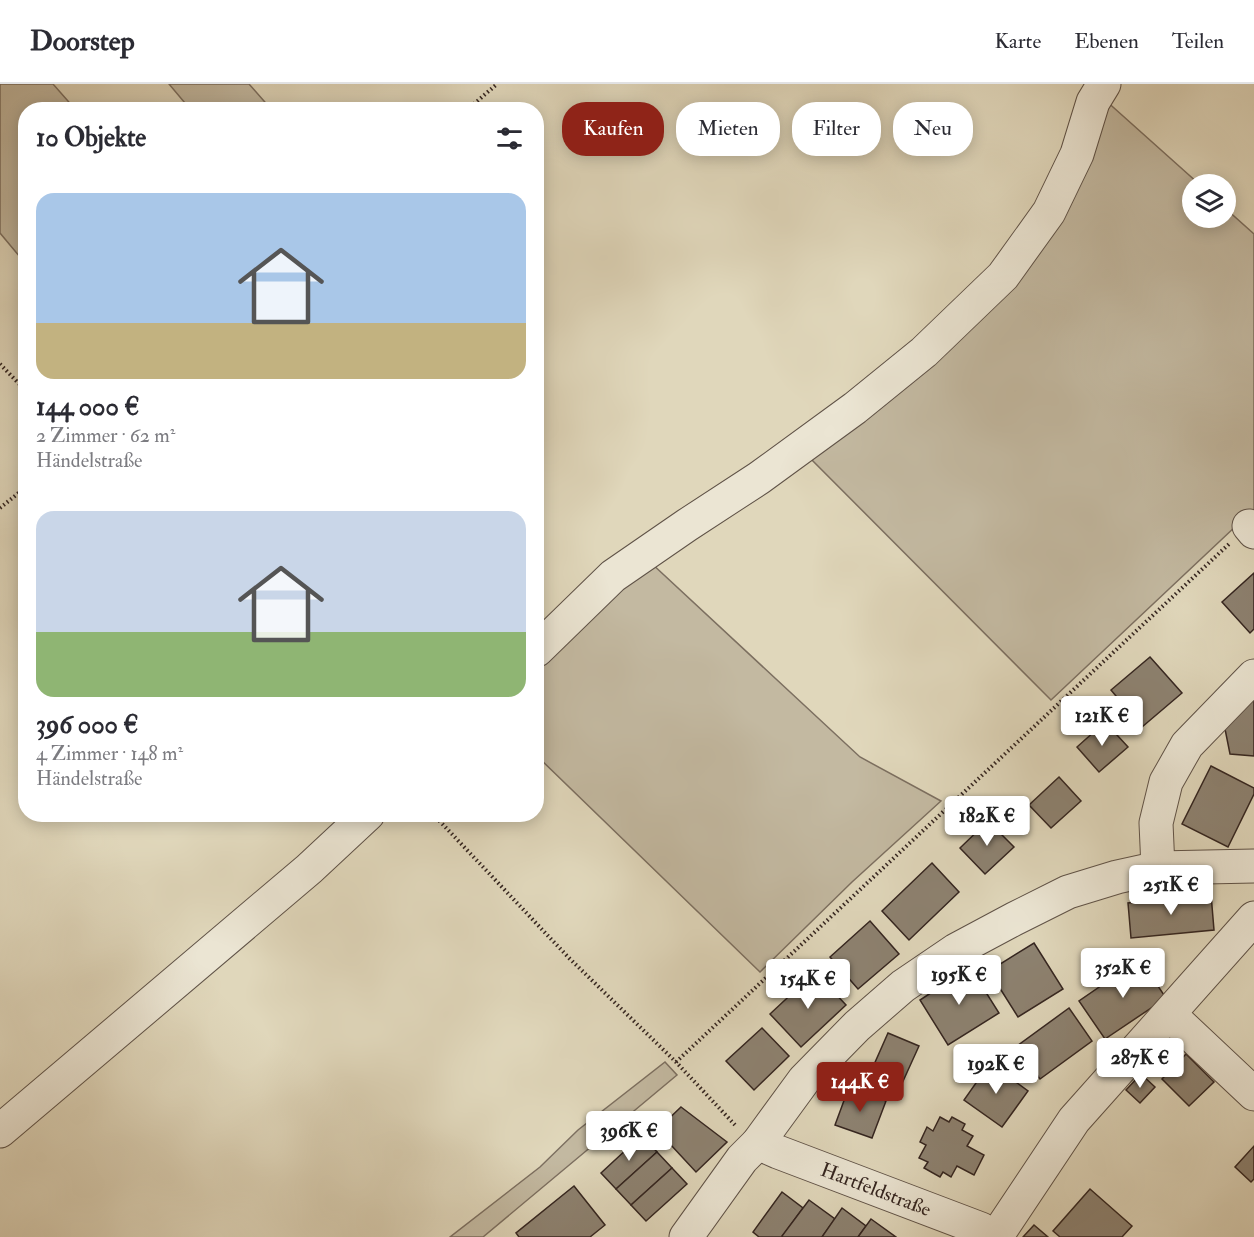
<!DOCTYPE html>
<html lang="de">
<head>
<meta charset="utf-8">
<style>
	body { margin:0; font-family:"IM FELL Double Pica",serif; background:#f7f7f7; color:#2b2b33; height:100vh; display:flex; flex-direction:column; font-size:22px; white-space:nowrap }
	* { box-sizing:border-box; margin:0 }
	p { font-size:20px; color:#7c7c81 }
	.icon { flex:none; width:33px; height:33px; fill:none; stroke:currentColor; stroke-width:2; stroke-linecap:round; stroke-linejoin:round }
	.map { position:relative; flex:1; overflow:hidden }
	.panel { position:absolute; left:18px; top:18px; width:526px; height:720px; display:flex; flex-direction:column; background:#fff; border-radius:24px; box-shadow:0 3px 15px #0003 }
	.panel>* { flex:none }
	.top-card { position:absolute; left:562px; top:18px; width:570px; height:54px; display:flex; gap:12px }
	.buttons { position:absolute; left:1182px; top:90px; display:grid; gap:12px }
	.buttons a { display:grid; place-items:center; width:54px; height:54px; border-radius:50%; background:#fff; box-shadow:0 3px 15px #0003; font-size:30px }
	.price { position:absolute; translate:-50% -51px; padding:0 14px; border-radius:6px; background:#fff; color:#222; font-size:20px; line-height:39px; filter:drop-shadow(0 2px 3px #0008) }
	.price::after { content:''; position:absolute; left:50%; top:36px; width:18px; height:14px; margin-left:-9px; background:inherit; clip-path:polygon(0 0,100% 0,50% 100%) }
	.price.on { background:#8f2418; color:#fff }
	ul { padding:0; list-style:none }
	li { display:grid; align-content:center; gap:12px; height:318px; padding:0 18px }
	li span { display:grid; place-items:center; height:186px; border-radius:18px; color:#555 }
	li>.icon { margin-inline-start:auto }
	span .icon { width:108px; height:108px; fill:#fffc; stroke-width:1 }
	li b { font-size:26px }
	h2 { display:flex; justify-content:space-between; align-items:center; height:72px; padding:0 18px; font-size:26px }
	.pill { padding:0 21px; border-radius:24px; background:#fff; box-shadow:0 3px 15px #0003; font-size:21px; line-height:54px }
	.pill.on { background:#8f2418; color:#fff }
	header { display:flex; align-items:center; gap:36px; box-sizing:border-box; height:84px; padding:0 30px; background:#fff; border-bottom:2px solid #e1e1e2 }
	header strong { font-size:28px }
	nav { display:flex; gap:33px; margin-inline-start:auto; font-size:21px }
	.map>svg:first-child { display:block }
	.green { fill:#c3b9a1; stroke:#7c6f60; stroke-width:1.5 }
	.building { fill:#8d8271; stroke:#342520; stroke-width:1.5 }
	.lines { fill:none; stroke-linecap:round; stroke-linejoin:round }
	.minor-casing { stroke:#5f5247; stroke-width:35 }
	.path { stroke:#342520; stroke-width:4; stroke-dasharray:1.5 3; stroke-linecap:butt }
	.minor { stroke:#ebe5d3; stroke-width:33 }
	.labels { text-anchor:middle; stroke-width:4.5; stroke-linejoin:round; paint-order:stroke }
	.street-label { font-size:20px; fill:#342520; stroke:#ebe5d3 }
</style>
</head>
<body>
<header>
<strong>Doorstep</strong>
<nav><a>Karte</a><a>Ebenen</a><a>Teilen</a></nav>
</header>
<div class="map">
<svg width="1254" height="1153" viewBox="0 0 1254 1153">
	<rect width="100%" height="100%" fill="#e0d7bb"/>
	<filter id="stains"><feTurbulence type="fractalNoise" baseFrequency=".00333" numOctaves="4"/><feColorMatrix values="0 0 0 0 .2 0 0 0 0 .09 0 0 0 0 .02 0 0 0 .5 -.17"/></filter>
	<radialGradient id="worn" r=".72"><stop offset=".6" stop-color="#630" stop-opacity="0"/><stop offset="1" stop-color="#630" stop-opacity=".3"/></radialGradient>
	<g class="green">
		<path d="M0,0H53L75,25L26,26L25,179L0,149Z"/>
		<path d="M169,0H249L271,25H190Z"/>
		<path d="M1104,15L1199,100H1192V134H1226V125L1254,150V425L1051,616L805,369L971,237Z"/>
		<path d="M650,478L860,673L941,717L852,798L760,888L537,672V580Z"/>
		<path d="M665,978L677,991L483,1153H450L540,1083L578,1046Z"/>
	</g>
	<g class="building">
		<path d="M1254,489V545L1250,549L1222,518Z"/>
		<path d="M1150,573L1182,609L1142,643L1111,606Z"/>
		<path d="M1254,613V672L1230,670L1225,645Z"/>
		<path d="M1105,638L1128,663L1099,688L1077,663Z"/>
		<path d="M1211,682L1254,704V710L1228,763L1182,740Z"/>
		<path d="M1059,693L1081,717L1051,744L1029,721Z"/>
		<path d="M988,737L1014,763L985,790L960,764Z"/>
		<path d="M932,779L959,808L909,856L882,827Z"/>
		<path d="M1211,810L1214,846L1131,854L1128,819Z"/>
		<path d="M870,837L899,870L858,905L830,873Z"/>
		<path d="M1034,859L1063,905L1018,933L989,887Z"/>
		<path d="M1140,875L1166,914L1105,955L1079,917Z"/>
		<path d="M970,883L999,929L948,961L920,916Z"/>
		<path d="M815,888L846,921L801,963L770,930Z"/>
		<path d="M1069,924L1092,957L1040,995L1017,962Z"/>
		<path d="M762,944L789,972L754,1006L726,977Z"/>
		<path d="M888,949L919,962L899,1006L869,992Z"/>
		<path d="M1186,970L1214,998L1189,1022L1162,995Z"/>
		<path d="M990,979L1028,1007L1002,1043L964,1016Z"/>
		<path d="M1141,990L1155,1003L1140,1019L1126,1006Z"/>
		<path d="M849,1003L886,1017L872,1054L835,1041Z"/>
		<path d="M681,1023L727,1058L696,1088L657,1046Z"/>
		<path d="M940,1033L949,1038L952,1033L965,1040L962,1046L973,1052L967,1062L984,1071L974,1091L957,1082L951,1093L943,1088L940,1093L924,1084L928,1078L919,1074L926,1061L920,1058L927,1043L933,1047Z"/>
		<path d="M642,1051L657,1068L616,1105L601,1089Z"/>
		<path d="M1254,1062V1095L1251,1098L1235,1083Z"/>
		<path d="M657,1068L672,1084L631,1121L616,1105Z"/>
		<path d="M672,1084L687,1100L646,1137L631,1121Z"/>
		<path d="M574,1102L605,1141L590,1153H519L516,1149Z"/>
		<path d="M1090,1105L1132,1142L1122,1153H1060L1053,1147Z"/>
		<path d="M782,1108L803,1124L782,1153H759L753,1148Z"/>
		<path d="M809,1116L835,1135L822,1153H783L782,1152Z"/>
		<path d="M842,1124L866,1142L858,1153H822Z"/>
		<path d="M871,1135L896,1153H858Z"/>
		<path d="M1034,1141L1048,1153H1023Z"/>
	</g>
	<g class="lines">
		<g class="minor-casing">
			<g id="minor">
				<path d="M1249,442L1254,448"/>
				<path d="M537,566L613,492L687,441L759,394L855,324L924,268L1003,192L1049,128L1077,70L1093,18L1104,0"/>
				<path d="M1158,784L1156,739L1166,698L1187,661L1254,592"/>
				<path d="M1169,930L1254,1010"/>
				<path d="M0,1047L309,785L368,730"/>
				<path d="M758,1059L778,1068L981,1145L993,1153"/>
				<path d="M686,1153L742,1075L758,1059L804,996L857,942L903,902L956,866L1014,835L1068,808L1117,793L1158,784L1254,782"/>
				<path d="M996,1153L1074,1036L1254,834"/>
			</g>
		</g>
		<g class="path">
			<path d="M467,26L497,0"/>
			<path d="M0,280L26,307"/>
			<path d="M0,424L26,403"/>
			<path d="M433,730L569,874L676,978L736,1042"/>
			<path d="M676,978L1229,460"/>
		</g>
		<use href="#minor" class="minor"/>
	</g>
	<g class="labels">
		<g class="street-label">
			<text transform="translate(876 1105) rotate(21)" y="7">Hartfeldstraße</text>
		</g>
	</g>
	<rect width="100%" height="100%" filter="url(#stains)"/>
	<rect width="100%" height="100%" fill="url(#worn)"/>
</svg>
<div class="buttons">
<a><svg class="icon" aria-label="layers" viewBox="0 0 24 24"><path d="M12 4l9 5-9 5-9-5zM3 14l9 5 9-5"/></svg></a>
</div>
<b class="price" style="left:1102px;top:663px">121K €</b>
<b class="price" style="left:987px;top:763px">182K €</b>
<b class="price" style="left:1171px;top:832px">251K €</b>
<b class="price" style="left:1123px;top:915px">352K €</b>
<b class="price" style="left:959px;top:922px">195K €</b>
<b class="price" style="left:808px;top:926px">154K €</b>
<b class="price" style="left:1140px;top:1005px">287K €</b>
<b class="price" style="left:996px;top:1011px">192K €</b>
<b class="price on" style="left:860px;top:1029px">144K €</b>
<b class="price" style="left:629px;top:1078px">396K €</b>
<div class="top-card">
<a class="pill on">Kaufen</a>
<a class="pill">Mieten</a>
<a class="pill">Filter</a>
<a class="pill">Neu</a>
</div>
<section class="panel">
<h2>10 Objekte<svg class="icon" aria-label="filters" viewBox="0 0 24 24"><path d="M4 7h16M4 17h16"/><circle cx="9" cy="7" r="2"/><circle cx="15" cy="17" r="2"/></svg></h2>
<ul>
<li><span style="background:linear-gradient(#a9c7e8 70%,#c2b280 0)"><svg class="icon" aria-label="home" viewBox="0 0 24 24"><path d="M3 11l9-7 9 7M6 9v11h12V9"/></svg></span><div><b>144 000 €</b><p>2 Zimmer · 62 m²</p><p>Händelstraße</p></div></li>
<li><span style="background:linear-gradient(#c9d6e8 65%,#8fb573 0)"><svg class="icon" aria-label="home" viewBox="0 0 24 24"><path d="M3 11l9-7 9 7M6 9v11h12V9"/></svg></span><div><b>396 000 €</b><p>4 Zimmer · 148 m²</p><p>Händelstraße</p></div></li>
</ul>
</section>
</div>
</body>
</html>
